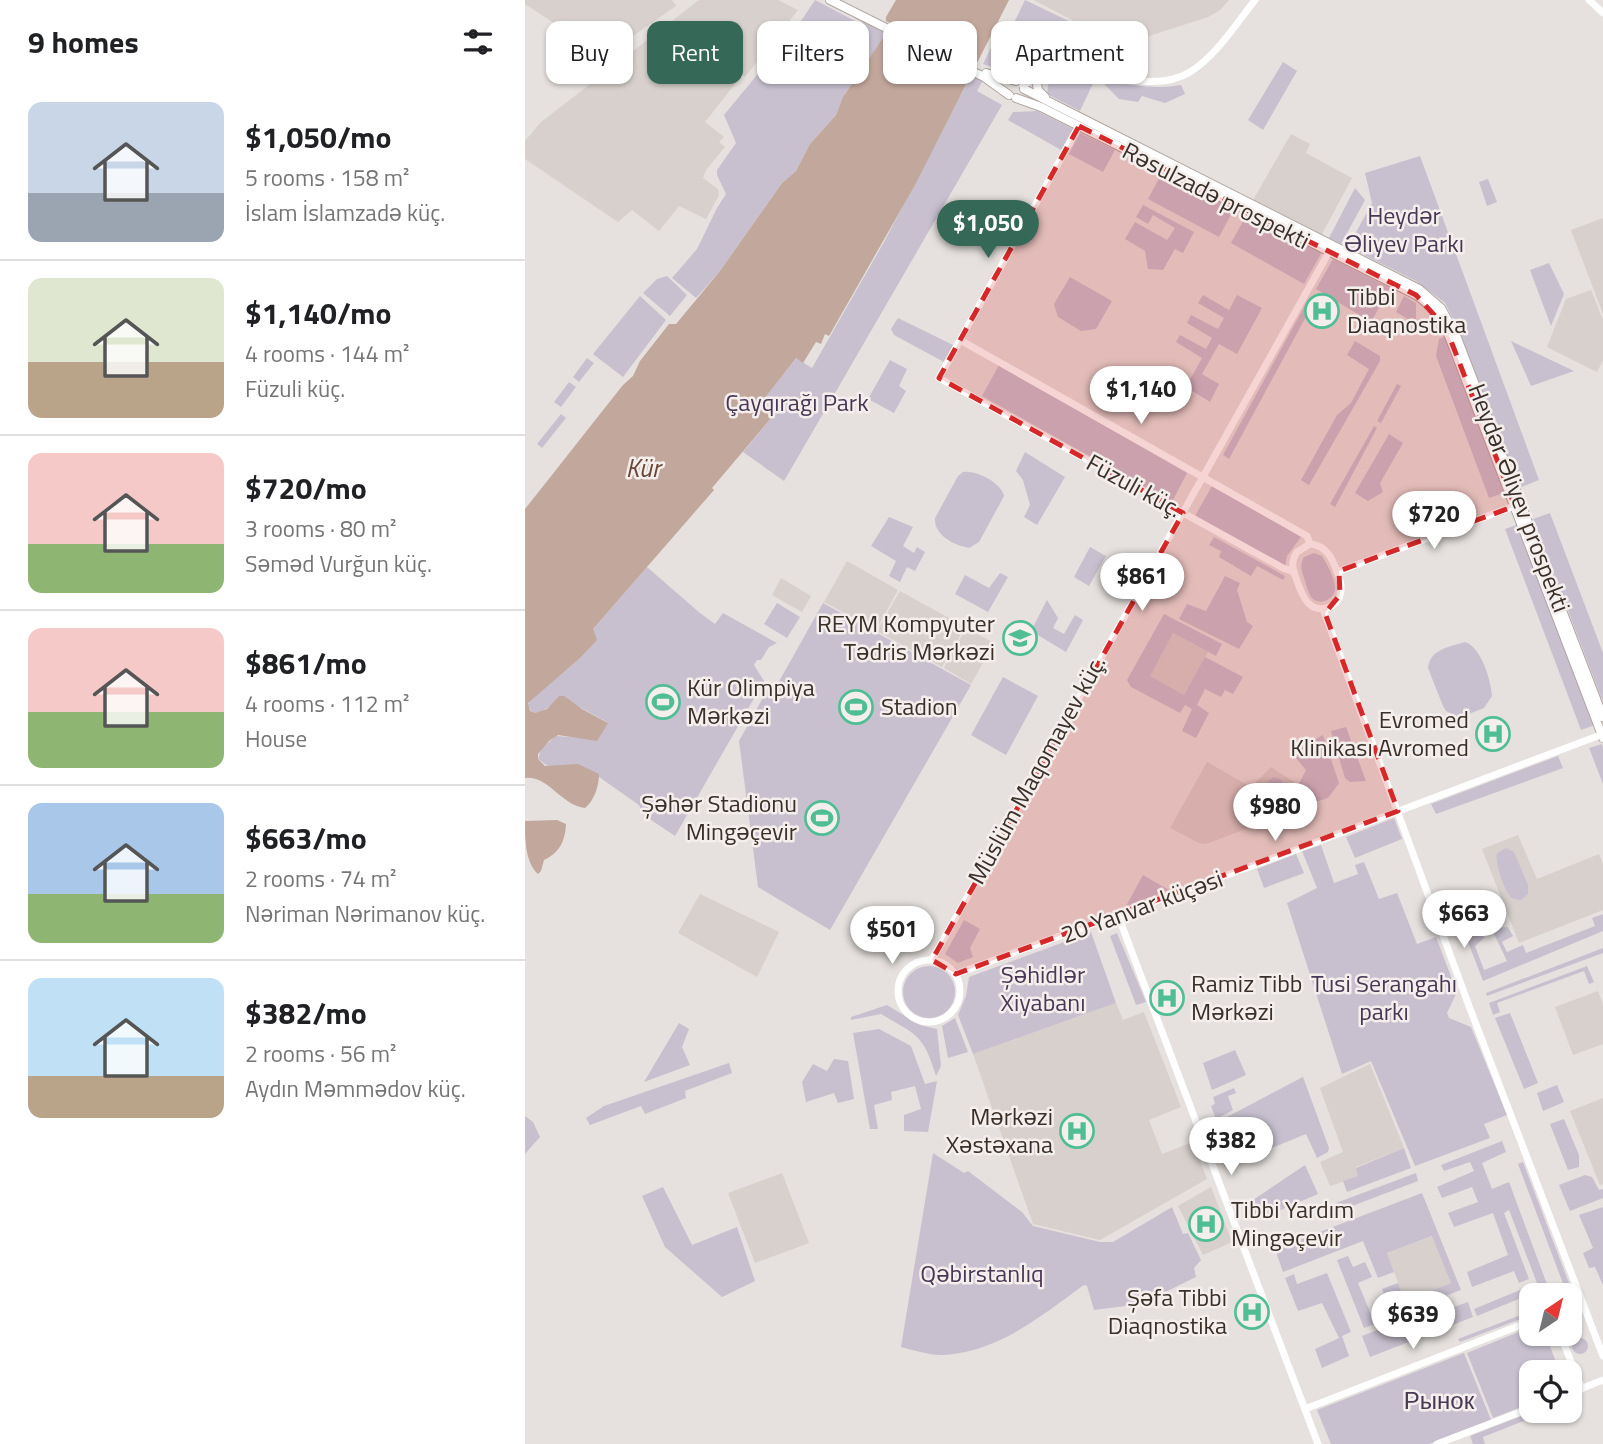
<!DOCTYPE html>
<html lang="en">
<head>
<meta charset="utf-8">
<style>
	body { margin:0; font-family:"Titillium Web",sans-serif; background:#f6f6f6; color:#202124; height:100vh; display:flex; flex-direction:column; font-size:26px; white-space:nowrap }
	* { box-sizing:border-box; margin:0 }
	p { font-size:23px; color:#757577 }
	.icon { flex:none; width:38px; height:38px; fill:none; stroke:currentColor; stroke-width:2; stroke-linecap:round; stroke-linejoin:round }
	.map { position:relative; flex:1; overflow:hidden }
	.side { display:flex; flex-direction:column; background:#fff; width:525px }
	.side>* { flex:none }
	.hud { position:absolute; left:21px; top:21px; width:665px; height:63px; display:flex; gap:14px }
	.needle { width:46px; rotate:35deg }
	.fabs { position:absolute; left:994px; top:1283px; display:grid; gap:14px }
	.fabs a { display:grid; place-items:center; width:63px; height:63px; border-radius:14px; background:#fff; box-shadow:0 2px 5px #0004; font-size:35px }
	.price { position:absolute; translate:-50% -60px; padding:0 16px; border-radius:24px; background:#fff; color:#222; font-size:23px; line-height:46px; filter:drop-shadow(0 2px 4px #0008) }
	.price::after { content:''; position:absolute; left:50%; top:42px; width:21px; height:16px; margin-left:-10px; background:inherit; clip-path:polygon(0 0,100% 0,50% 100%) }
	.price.active { background:#356856; color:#fff }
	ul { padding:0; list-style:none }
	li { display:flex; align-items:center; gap:21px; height:175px; padding:0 28px }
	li+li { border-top:2px solid #e0e0e0 }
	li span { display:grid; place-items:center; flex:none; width:196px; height:140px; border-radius:14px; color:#555 }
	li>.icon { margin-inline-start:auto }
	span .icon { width:84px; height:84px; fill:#fffc; stroke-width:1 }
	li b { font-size:30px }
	h2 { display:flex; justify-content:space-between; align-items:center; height:84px; padding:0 28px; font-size:30px }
	.chip { padding:0 24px; border-radius:14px; background:#fff; box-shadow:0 2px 5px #0004; font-size:24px; line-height:63px }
	.chip.active { background:#356856; color:#fff }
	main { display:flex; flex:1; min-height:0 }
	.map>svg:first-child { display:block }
	.built { fill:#d7d0cc }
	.green { fill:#c8c0cf }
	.water { fill:#c2a79c }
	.pier { fill:#e6e1de }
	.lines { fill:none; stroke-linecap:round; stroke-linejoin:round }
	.primary-casing { stroke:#b0a59f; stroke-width:10 }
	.secondary { stroke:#fff; stroke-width:7 }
	.primary { stroke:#fff; stroke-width:8 }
	.marked { fill:#d62828; fill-opacity:0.2; stroke:#d62828; stroke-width:5; stroke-dasharray:14 9; stroke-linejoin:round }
	.labels { text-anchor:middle; stroke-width:5; stroke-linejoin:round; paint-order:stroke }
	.street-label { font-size:24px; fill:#3b3029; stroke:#f4efed }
	.park-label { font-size:24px; fill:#493855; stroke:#f4efed }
	.poi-label { font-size:24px; fill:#3b3029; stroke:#f4efed; text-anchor:start }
	.water-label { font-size:26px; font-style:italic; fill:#6a4838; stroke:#f4efed }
</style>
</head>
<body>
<main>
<section class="side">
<h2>9 homes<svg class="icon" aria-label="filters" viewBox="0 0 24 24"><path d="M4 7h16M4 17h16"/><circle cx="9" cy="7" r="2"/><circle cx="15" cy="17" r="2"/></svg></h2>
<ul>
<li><span style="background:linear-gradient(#c9d6e8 65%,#9aa5b1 0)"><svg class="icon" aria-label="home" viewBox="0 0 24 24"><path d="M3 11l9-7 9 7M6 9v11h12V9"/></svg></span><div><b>$1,050/mo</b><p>5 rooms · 158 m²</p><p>İslam İslamzadə küç.</p></div></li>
<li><span style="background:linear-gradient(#dfe7d0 60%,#b9a48a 0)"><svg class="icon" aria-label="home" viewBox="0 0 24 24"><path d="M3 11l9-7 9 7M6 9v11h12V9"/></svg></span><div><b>$1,140/mo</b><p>4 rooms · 144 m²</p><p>Füzuli küç.</p></div></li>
<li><span style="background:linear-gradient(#f6c9c9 65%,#8fb573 0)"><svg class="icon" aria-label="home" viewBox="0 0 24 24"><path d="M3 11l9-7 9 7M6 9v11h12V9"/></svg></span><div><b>$720/mo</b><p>3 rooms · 80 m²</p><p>Səməd Vurğun küç.</p></div></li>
<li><span style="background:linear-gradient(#f6c9c9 60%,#8fb573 0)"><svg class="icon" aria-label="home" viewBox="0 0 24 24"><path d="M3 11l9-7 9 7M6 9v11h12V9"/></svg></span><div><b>$861/mo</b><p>4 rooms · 112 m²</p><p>House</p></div></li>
<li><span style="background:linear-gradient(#a9c7e8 65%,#8fb573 0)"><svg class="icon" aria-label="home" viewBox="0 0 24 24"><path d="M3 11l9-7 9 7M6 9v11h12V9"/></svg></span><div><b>$663/mo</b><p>2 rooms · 74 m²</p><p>Nəriman Nərimanov küç.</p></div></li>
<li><span style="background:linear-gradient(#bfe0f5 70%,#b9a48a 0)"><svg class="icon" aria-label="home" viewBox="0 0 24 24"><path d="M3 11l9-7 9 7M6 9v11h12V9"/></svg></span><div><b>$382/mo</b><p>2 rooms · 56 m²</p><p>Aydın Məmmədov küç.</p></div></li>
</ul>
</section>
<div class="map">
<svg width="1078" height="1444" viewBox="0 0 1078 1444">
	<rect width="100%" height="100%" fill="#e6e1de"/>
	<g class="built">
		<path d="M0,0H147L151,6L79,56L0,4Z"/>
		<path d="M174,0H253L273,10L220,77L217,75L180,122L199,137L194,142L200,147L181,170L178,178L193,189L194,195L181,219L154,206L134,231L107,210L93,222L0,159V141L16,122Z"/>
		<path d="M509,0H704L695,10L683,17L624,36L600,32L580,23L575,35Z"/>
		<path d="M766,134L785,144L781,153L827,178L796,236L728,200Z"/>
		<path d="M1078,218V314L1046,230Z"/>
		<path d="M1066,290L1078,320V360L1072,372L1022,347L1041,299Z"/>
		<path d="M322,561L373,590L351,630L299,602Z"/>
		<path d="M256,578L286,596L277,612L247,595Z"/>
		<path d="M375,591L440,627L417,667L352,631Z"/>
		<path d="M441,628L469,643L446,684L419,668Z"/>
		<path d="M648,633L683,652L659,695L624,676Z"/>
		<path d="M682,762L726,787L746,767L769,782L750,818L681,844L674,843L645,828Z"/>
		<path d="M993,835L1012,879L1074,854L1078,864V910L994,943L957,849Z"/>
		<path d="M175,894L254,932L232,977L153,933Z"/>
		<path d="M1073,991L1078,1004V1044L1048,1055L1030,1007Z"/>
		<path d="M591,1003L598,1020L619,1012L656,1107L624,1120L637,1154L668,1142L682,1179L575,1240L508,1224L448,1054Z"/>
		<path d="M845,1064L879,1148L831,1167L834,1176L805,1186L795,1162L818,1152L795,1088Z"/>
		<path d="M1078,1098V1184L1075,1185L1045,1111Z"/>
		<path d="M257,1173L284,1243L230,1263L203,1193Z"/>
		<path d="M686,1187L707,1242L678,1255L653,1206Z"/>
		<path d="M908,1236L926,1283L880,1301L862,1253Z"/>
	</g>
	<g class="green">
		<path d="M290,0L336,24L338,21L362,33L318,97L311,115L285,144L271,171L257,183L195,271L171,298L147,278L172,249L192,208L201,194L192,175V170L211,143L199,115L274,24Z"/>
		<path d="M500,0L548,23L544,33L560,40L551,59L532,52L528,62L516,60V52L502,47L497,56H490L488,25Z"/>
		<path d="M473,33L478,37L475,50L467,67L458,64Z"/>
		<path d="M758,62L772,71L738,130L723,120Z"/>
		<path d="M525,72L570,79L555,111L522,94Z"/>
		<path d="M447,74L458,80L452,91L477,105L259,481L218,452L247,417L233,405L271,358L287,368L359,242Z"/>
		<path d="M575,80C603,84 628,90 656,85L660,94L640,103L617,96L613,102L594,99Z"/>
		<path d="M512,111L548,129L536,150L483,120L488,112Z"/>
		<path d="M555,133L590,150L578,172L544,154Z"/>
		<path d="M895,156L1014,480L994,488L934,331L920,303L891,281L823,247L847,203L840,173Z"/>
		<path d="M637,173L709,209L694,237L623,199Z"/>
		<path d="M963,179L972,202L962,206L954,182Z"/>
		<path d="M830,188L840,200L816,244L804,238Z"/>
		<path d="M618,205L669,232L658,253L650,249L638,270L623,269L620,251L600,239L610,222L642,240L650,228L628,215L623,224L611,217Z"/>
		<path d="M722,214L797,252L779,284L706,243Z"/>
		<path d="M808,259L865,288L846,322L791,289Z"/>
		<path d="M1024,263L1039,294L1026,326L1005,270Z"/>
		<path d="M142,276L162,295L145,316L118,293L132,279Z"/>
		<path d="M545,277L587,301L571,329L556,331L533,317L529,304Z"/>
		<path d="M678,295L704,310L712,295L737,308L712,354L694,344L677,374L694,384L685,402L661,387L677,358L651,342L655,335L681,349L687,338L662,323L666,315L693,329L699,318L673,303Z"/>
		<path d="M115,296L141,320L98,377L68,354Z"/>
		<path d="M879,296L891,303V324L871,312Z"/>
		<path d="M783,300L789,302L704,459L698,455Z"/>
		<path d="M373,318L428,345L419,362L369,335L366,329Z"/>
		<path d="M921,336L981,492L964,498L911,356L914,339Z"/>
		<path d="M830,341L855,356V361L784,485L776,480L812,415L826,403L844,369L822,355Z"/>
		<path d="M986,341L1049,371L1006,386Z"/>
		<path d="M62,358L69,363L54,382L48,377Z"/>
		<path d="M365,360L382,369L374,386L381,391L369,413L343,399Z"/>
		<path d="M474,365L662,473L647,502L457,396Z"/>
		<path d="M44,382L51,387L36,407L29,402Z"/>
		<path d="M872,384L876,386L856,423L852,421Z"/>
		<path d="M36,414L41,418L17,448L12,444Z"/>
		<path d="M849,426L852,428L810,507L805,504Z"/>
		<path d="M864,434L878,443L855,483L858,492L843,501L830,493Z"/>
		<path d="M500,452L540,477L512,525L499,517L505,505L498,480L491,471Z"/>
		<path d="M438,472C452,470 476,483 479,496L454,542L444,548C428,545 409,535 410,518L433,476Z"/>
		<path d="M687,486L776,537L762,556L760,566L670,516Z"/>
		<path d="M1025,513L1078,653V702L1008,519Z"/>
		<path d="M364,517L388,527L378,546L389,553L392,547L400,552L390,571L382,567L375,582L364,576L371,561L346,546Z"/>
		<path d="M994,524L1070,725L1056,730L980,529Z"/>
		<path d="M689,537L760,576L758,580L732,566L726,576L694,557L696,551L684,545Z"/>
		<path d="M565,547L581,556L564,586L549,577Z"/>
		<path d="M789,553L797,556C802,564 809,577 810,587C811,598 796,607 787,598C783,593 781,584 779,578C776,569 775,565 779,557Z"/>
		<path d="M122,567L175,613L190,624L198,613L252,643L244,647L236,660H232L229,665L239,681L150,836L120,816L114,805L74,777V774L24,767L13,759L16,749L31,736L73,739L82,722L34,696C26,706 19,713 7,713L3,705L5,700L54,659L68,629Z"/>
		<path d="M475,573L483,577L463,612L430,594L440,575L464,588Z"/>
		<path d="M700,576L715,583L712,590L722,622L728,626L714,649L654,619L662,604L681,611Z"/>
		<path d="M522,600L533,618L528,628L539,634L550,615L558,620L541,652L506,631Z"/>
		<path d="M252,603L275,617L262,638L239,624Z"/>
		<path d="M298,603L446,685L305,930L233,887L214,741L245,685H252Z"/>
		<path d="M639,614L697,644L691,656L648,633L625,676L659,695L680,657L718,677L708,694L700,690L696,697L680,689L672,705L684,713L671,738L657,731L667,709L660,705L655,713L606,687L602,680Z"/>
		<path d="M940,642C956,647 966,680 967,696L959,708L934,718L921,711L918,706L903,668C905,649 924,647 940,642Z"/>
		<path d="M478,677L513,696L481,755L446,735Z"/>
		<path d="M821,727L841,781L825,782L820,778L806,731Z"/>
		<path d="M798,735L814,783L803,798L759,812L781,770L771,758L779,745Z"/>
		<path d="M1077,744L1078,748V784L1064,748Z"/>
		<path d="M1033,756L1038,768L911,814L906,804Z"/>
		<path d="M749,777L757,780C762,795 730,841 726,809L744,780Z"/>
		<path d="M869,818L877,839L830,858L821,837Z"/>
		<path d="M796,845L809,883L833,874L830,865L839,862L854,899L872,893L892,944L911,937L932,992L922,1013L924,1018L946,1027L982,1115L959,1124L965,1138L890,1166L846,1061L817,1074L762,903L792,888L777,851Z"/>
		<path d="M981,848L989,852L1003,885V894L996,900C990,899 988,900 984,895C978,886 970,864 972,853Z"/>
		<path d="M771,854L779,873L739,888L732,869Z"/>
		<path d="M618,875L644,890L601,906Z"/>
		<path d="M960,897L974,928L983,927L988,936L977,942L982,952L998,945L1001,953L1070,926L1067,918L1078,914V931L958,981L940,934L954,924L959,938L950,946L959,970L982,961L957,909L936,916L934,913L937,906Z"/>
		<path d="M439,920L455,929L445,948L448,957L433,963L420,954Z"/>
		<path d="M566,932L591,1003L448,1054L433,1015L441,996L444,977Z"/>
		<path d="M592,933L621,1002L611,1005L585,936Z"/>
		<path d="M1078,948V953L962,996L961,993Z"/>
		<circle cx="404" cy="992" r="26"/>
		<path d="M1062,966L1069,982L1064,984L1059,971L972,1003L975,1012L968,1015L964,1003Z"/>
		<path d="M362,1005L395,1025L412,1029L416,1066L411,1076C398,1034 393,1036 356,1014L326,1020V1017Z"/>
		<path d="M985,1013L1013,1083L999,1089L970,1018Z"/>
		<path d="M430,1018L443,1052L423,1058L417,1026Z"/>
		<path d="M154,1023L164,1029L157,1047L165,1065L119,1082Z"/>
		<path d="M354,1029L386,1046L400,1084L412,1081L403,1132L379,1131V1115L396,1109L390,1086L366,1092L367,1100L349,1105L353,1129H345L328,1033Z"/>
		<path d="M710,1050L721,1075L687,1090L678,1063Z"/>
		<path d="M309,1059L323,1061L329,1099L313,1103L309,1093L281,1102L277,1082L288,1064L302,1071Z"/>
		<path d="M204,1063L207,1073L160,1091L161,1098L120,1114L116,1106L65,1125L61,1118L79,1106Z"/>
		<path d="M778,1077L804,1148L803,1152L792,1158L781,1134L700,1167L696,1158L724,1147L720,1133L690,1144L683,1127Z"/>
		<path d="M1032,1085L1039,1102L1018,1111L1012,1093Z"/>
		<path d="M709,1088L711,1093L703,1096L708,1110L691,1119L686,1106L690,1104L688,1097Z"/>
		<path d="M0,1116L8,1122L15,1137L0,1154Z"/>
		<path d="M1039,1119L1054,1155V1167L1043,1170L1025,1124Z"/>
		<path d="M977,1141L981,1152L957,1163L967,1189L984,1182L1023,1287L952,1316L949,1309L1012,1283L984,1210L979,1213L1004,1279L994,1283L989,1271L947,1287L942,1272L983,1255L968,1213L929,1227L923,1213L953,1202L947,1187L917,1198L912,1187L949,1171L945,1162L919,1171L916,1165Z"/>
		<path d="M879,1148L886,1168L822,1192L818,1181L833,1176L831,1168Z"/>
		<path d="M408,1153L439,1173L443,1171L497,1212L508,1226L575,1242H588L647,1207L658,1234L663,1233L676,1260L669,1268L671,1277L616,1304L569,1310L562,1286L559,1285C516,1316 475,1351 419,1355C406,1356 389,1350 376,1347Z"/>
		<path d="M998,1162L1047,1291L1042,1294L993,1164Z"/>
		<path d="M780,1165L793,1194L732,1220L725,1202Z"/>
		<path d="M891,1173L893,1181L814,1211L811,1203Z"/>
		<path d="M1060,1175L1067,1177L1074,1190L1078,1189V1198L1045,1211L1034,1185Z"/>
		<path d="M138,1187L167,1245L212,1227L230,1281L197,1297L140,1247L117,1196Z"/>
		<path d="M897,1193L936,1290L868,1316L857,1289L873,1283L880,1301L926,1283L907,1236L862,1253L869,1272L853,1278L838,1241L758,1272L750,1249Z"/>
		<path d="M1078,1207V1285L1070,1267L1064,1268L1058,1253L1068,1248L1054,1215Z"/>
		<path d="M823,1256L828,1267L840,1262L847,1277L833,1283L850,1324L839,1328L812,1260Z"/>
		<path d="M802,1273L826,1332L817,1336L824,1356L797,1368L790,1349L814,1338L797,1303L773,1311L760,1278L769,1274L772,1284Z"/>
		<path d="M927,1301L929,1307L943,1302L948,1317L845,1357L837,1336Z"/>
		<path d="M1006,1311V1315L935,1342L933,1339Z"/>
		<path d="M1006,1327V1334H1020L1035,1372H1006V1403L968,1418L942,1353Z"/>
		<circle cx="1055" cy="1346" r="8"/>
		<path d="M939,1353L966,1420L904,1444H806L792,1410Z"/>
		<path d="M1011,1410L1024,1411L958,1437L960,1444H948L945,1436Z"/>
	</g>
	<g class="water">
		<path d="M371,0H484L390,185L304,336L300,334L296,344L291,342L278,363L271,358L234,405L247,417L187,488L189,490L68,629L72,640L54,659L3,703L5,711L10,713L22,709L34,696H39L57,709L83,723L72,741L33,735L24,741L13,754V759L20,766L53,764L74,774C74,786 69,801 60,808C37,806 23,775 0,778V509C33,468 65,426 98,385L108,376L115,361L144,324H151L195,271L257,183L271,171L285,144L311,115L318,97L360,35L361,17Z"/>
		<path d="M32,820L41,824C40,842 34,853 19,860L16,871L13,874C0,862 0,839 0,821Z"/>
	</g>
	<path class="pier" d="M357,19L454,67L450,75L359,30Z"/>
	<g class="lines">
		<g class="primary-casing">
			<g id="primary">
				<path d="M305,0L459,77L484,95"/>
				<path d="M461,73L491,81"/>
				<path d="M499,89L894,289L916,308L932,338L1078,717"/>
				<path d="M520,97L513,90L512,84L521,69"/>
				<path d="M491,98L516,107L891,295C909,307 918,321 926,341L1078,738"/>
			</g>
		</g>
		<g class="secondary">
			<path d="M1064,0L1078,13"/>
			<path d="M491,81L512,71L526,69C567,69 629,95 665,72C691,56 711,24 730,0"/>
			<path d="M498,86L517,71"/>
			<path d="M554,126L414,378L758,568L769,572"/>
			<path d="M435,340L782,536L785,544"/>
			<path d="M785,544C797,545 804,552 809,564C812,572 817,581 816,590C815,607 795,615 783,603C777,596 774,587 771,578C767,568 766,561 772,552Z"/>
			<path d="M812,572L992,505"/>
			<path d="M798,609L944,1006L1078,1356"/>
			<path d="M594,918L793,1444"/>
			<circle cx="404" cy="991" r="31"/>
			<path d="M407,960L804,252"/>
			<path d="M431,974L773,849L1078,734"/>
			<path d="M1045,1306L1056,1301"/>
			<path d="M1035,1334L1057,1389"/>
			<path d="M1045,1393L1078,1380"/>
			<path d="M780,1409L1006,1321"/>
			<path d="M912,1444L1006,1408"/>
		</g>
		<use href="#primary" class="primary"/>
	</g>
	<path class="marked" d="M554,126L891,295L921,328L990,506L814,571L815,595L800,613L873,811L431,974L407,960L658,513L414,378Z"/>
	<defs>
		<g id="hospital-ring" transform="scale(1.75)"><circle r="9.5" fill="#f4efed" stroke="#4fbe94" stroke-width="1.5"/><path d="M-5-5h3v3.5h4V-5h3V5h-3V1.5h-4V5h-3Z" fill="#4fbe94"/></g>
		<g id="university-ring" transform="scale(1.75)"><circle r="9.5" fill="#f4efed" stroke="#4fbe94" stroke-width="1.5"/><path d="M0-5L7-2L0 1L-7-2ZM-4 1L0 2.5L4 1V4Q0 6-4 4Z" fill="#4fbe94"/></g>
		<g id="stadium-ring" transform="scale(1.75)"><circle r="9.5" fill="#f4efed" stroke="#4fbe94" stroke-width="1.5"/><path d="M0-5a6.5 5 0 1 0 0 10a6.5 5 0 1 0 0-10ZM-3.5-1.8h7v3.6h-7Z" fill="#4fbe94"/></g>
	</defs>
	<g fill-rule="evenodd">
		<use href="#hospital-ring" x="797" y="311"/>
		<use href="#university-ring" x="495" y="638"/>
		<use href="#stadium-ring" x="138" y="702"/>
		<use href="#stadium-ring" x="331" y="707"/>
		<use href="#hospital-ring" x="968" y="734"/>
		<use href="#stadium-ring" x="297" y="818"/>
		<use href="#hospital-ring" x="642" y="998"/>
		<use href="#hospital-ring" x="552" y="1131"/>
		<use href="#hospital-ring" x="681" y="1224"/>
		<use href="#hospital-ring" x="727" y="1312"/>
	</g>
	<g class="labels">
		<g class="street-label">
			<text transform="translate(691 196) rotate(27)" y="8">Rəsulzadə prospekti</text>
			<text transform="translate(609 486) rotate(29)" y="8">Füzuli küç.</text>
			<text transform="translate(994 498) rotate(69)" y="8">Heydər Əliyev prospekti</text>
			<text transform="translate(512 770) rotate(-61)" y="8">Müslüm Maqomayev küç.</text>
			<text transform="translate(617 907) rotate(-20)" y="8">20 Yanvar küçəsi</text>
		</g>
		<g class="park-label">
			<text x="879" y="224">Heydər<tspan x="879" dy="28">Əliyev Parkı</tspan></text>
			<text x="272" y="411">Çayqırağı Park</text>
			<text x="518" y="983">Şəhidlər<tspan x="518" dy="28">Xiyabanı</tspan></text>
			<text x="859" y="992">Tusi Serangahı<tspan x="859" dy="28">parkı</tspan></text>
			<text x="457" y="1282">Qəbirstanlıq</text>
			<text x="914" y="1409">Рынок</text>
		</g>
		<g class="poi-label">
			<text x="822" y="305">Tibbi<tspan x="822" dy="28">Diaqnostika</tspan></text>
			<text x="470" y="632" text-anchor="end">REYM Kompyuter<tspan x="470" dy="28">Tədris Mərkəzi</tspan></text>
			<text x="162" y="696">Kür Olimpiya<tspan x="162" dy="28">Mərkəzi</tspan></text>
			<text x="356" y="715">Stadion</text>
			<text x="944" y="728" text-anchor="end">Evromed<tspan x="944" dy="28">Klinikası Avromed</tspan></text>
			<text x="272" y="812" text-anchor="end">Şəhər Stadionu<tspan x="272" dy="28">Mingəçevir</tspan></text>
			<text x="666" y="992">Ramiz Tibb<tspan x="666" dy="28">Mərkəzi</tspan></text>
			<text x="528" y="1125" text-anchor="end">Mərkəzi<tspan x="528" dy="28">Xəstəxana</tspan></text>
			<text x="706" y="1218">Tibbi Yardım<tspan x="706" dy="28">Mingəçevir</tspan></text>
			<text x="702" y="1306" text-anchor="end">Şəfa Tibbi<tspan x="702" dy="28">Diaqnostika</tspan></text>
		</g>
		<g class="water-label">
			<text x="118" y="477">Kür</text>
		</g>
	</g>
</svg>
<div class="fabs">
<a><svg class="needle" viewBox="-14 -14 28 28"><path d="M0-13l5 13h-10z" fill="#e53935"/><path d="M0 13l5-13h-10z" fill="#757577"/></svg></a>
<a><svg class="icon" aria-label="locate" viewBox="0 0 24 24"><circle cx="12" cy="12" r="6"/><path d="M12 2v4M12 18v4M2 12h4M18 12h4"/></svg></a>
</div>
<b class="price active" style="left:463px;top:260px">$1,050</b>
<b class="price" style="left:616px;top:426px">$1,140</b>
<b class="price" style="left:909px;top:551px">$720</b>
<b class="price" style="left:617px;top:613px">$861</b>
<b class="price" style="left:750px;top:843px">$980</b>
<b class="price" style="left:939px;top:950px">$663</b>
<b class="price" style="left:367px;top:966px">$501</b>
<b class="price" style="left:706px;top:1177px">$382</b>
<b class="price" style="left:888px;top:1351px">$639</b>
<div class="hud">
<a class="chip">Buy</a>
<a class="chip active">Rent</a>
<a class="chip">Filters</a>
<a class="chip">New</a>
<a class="chip">Apartment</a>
</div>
</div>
</main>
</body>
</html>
